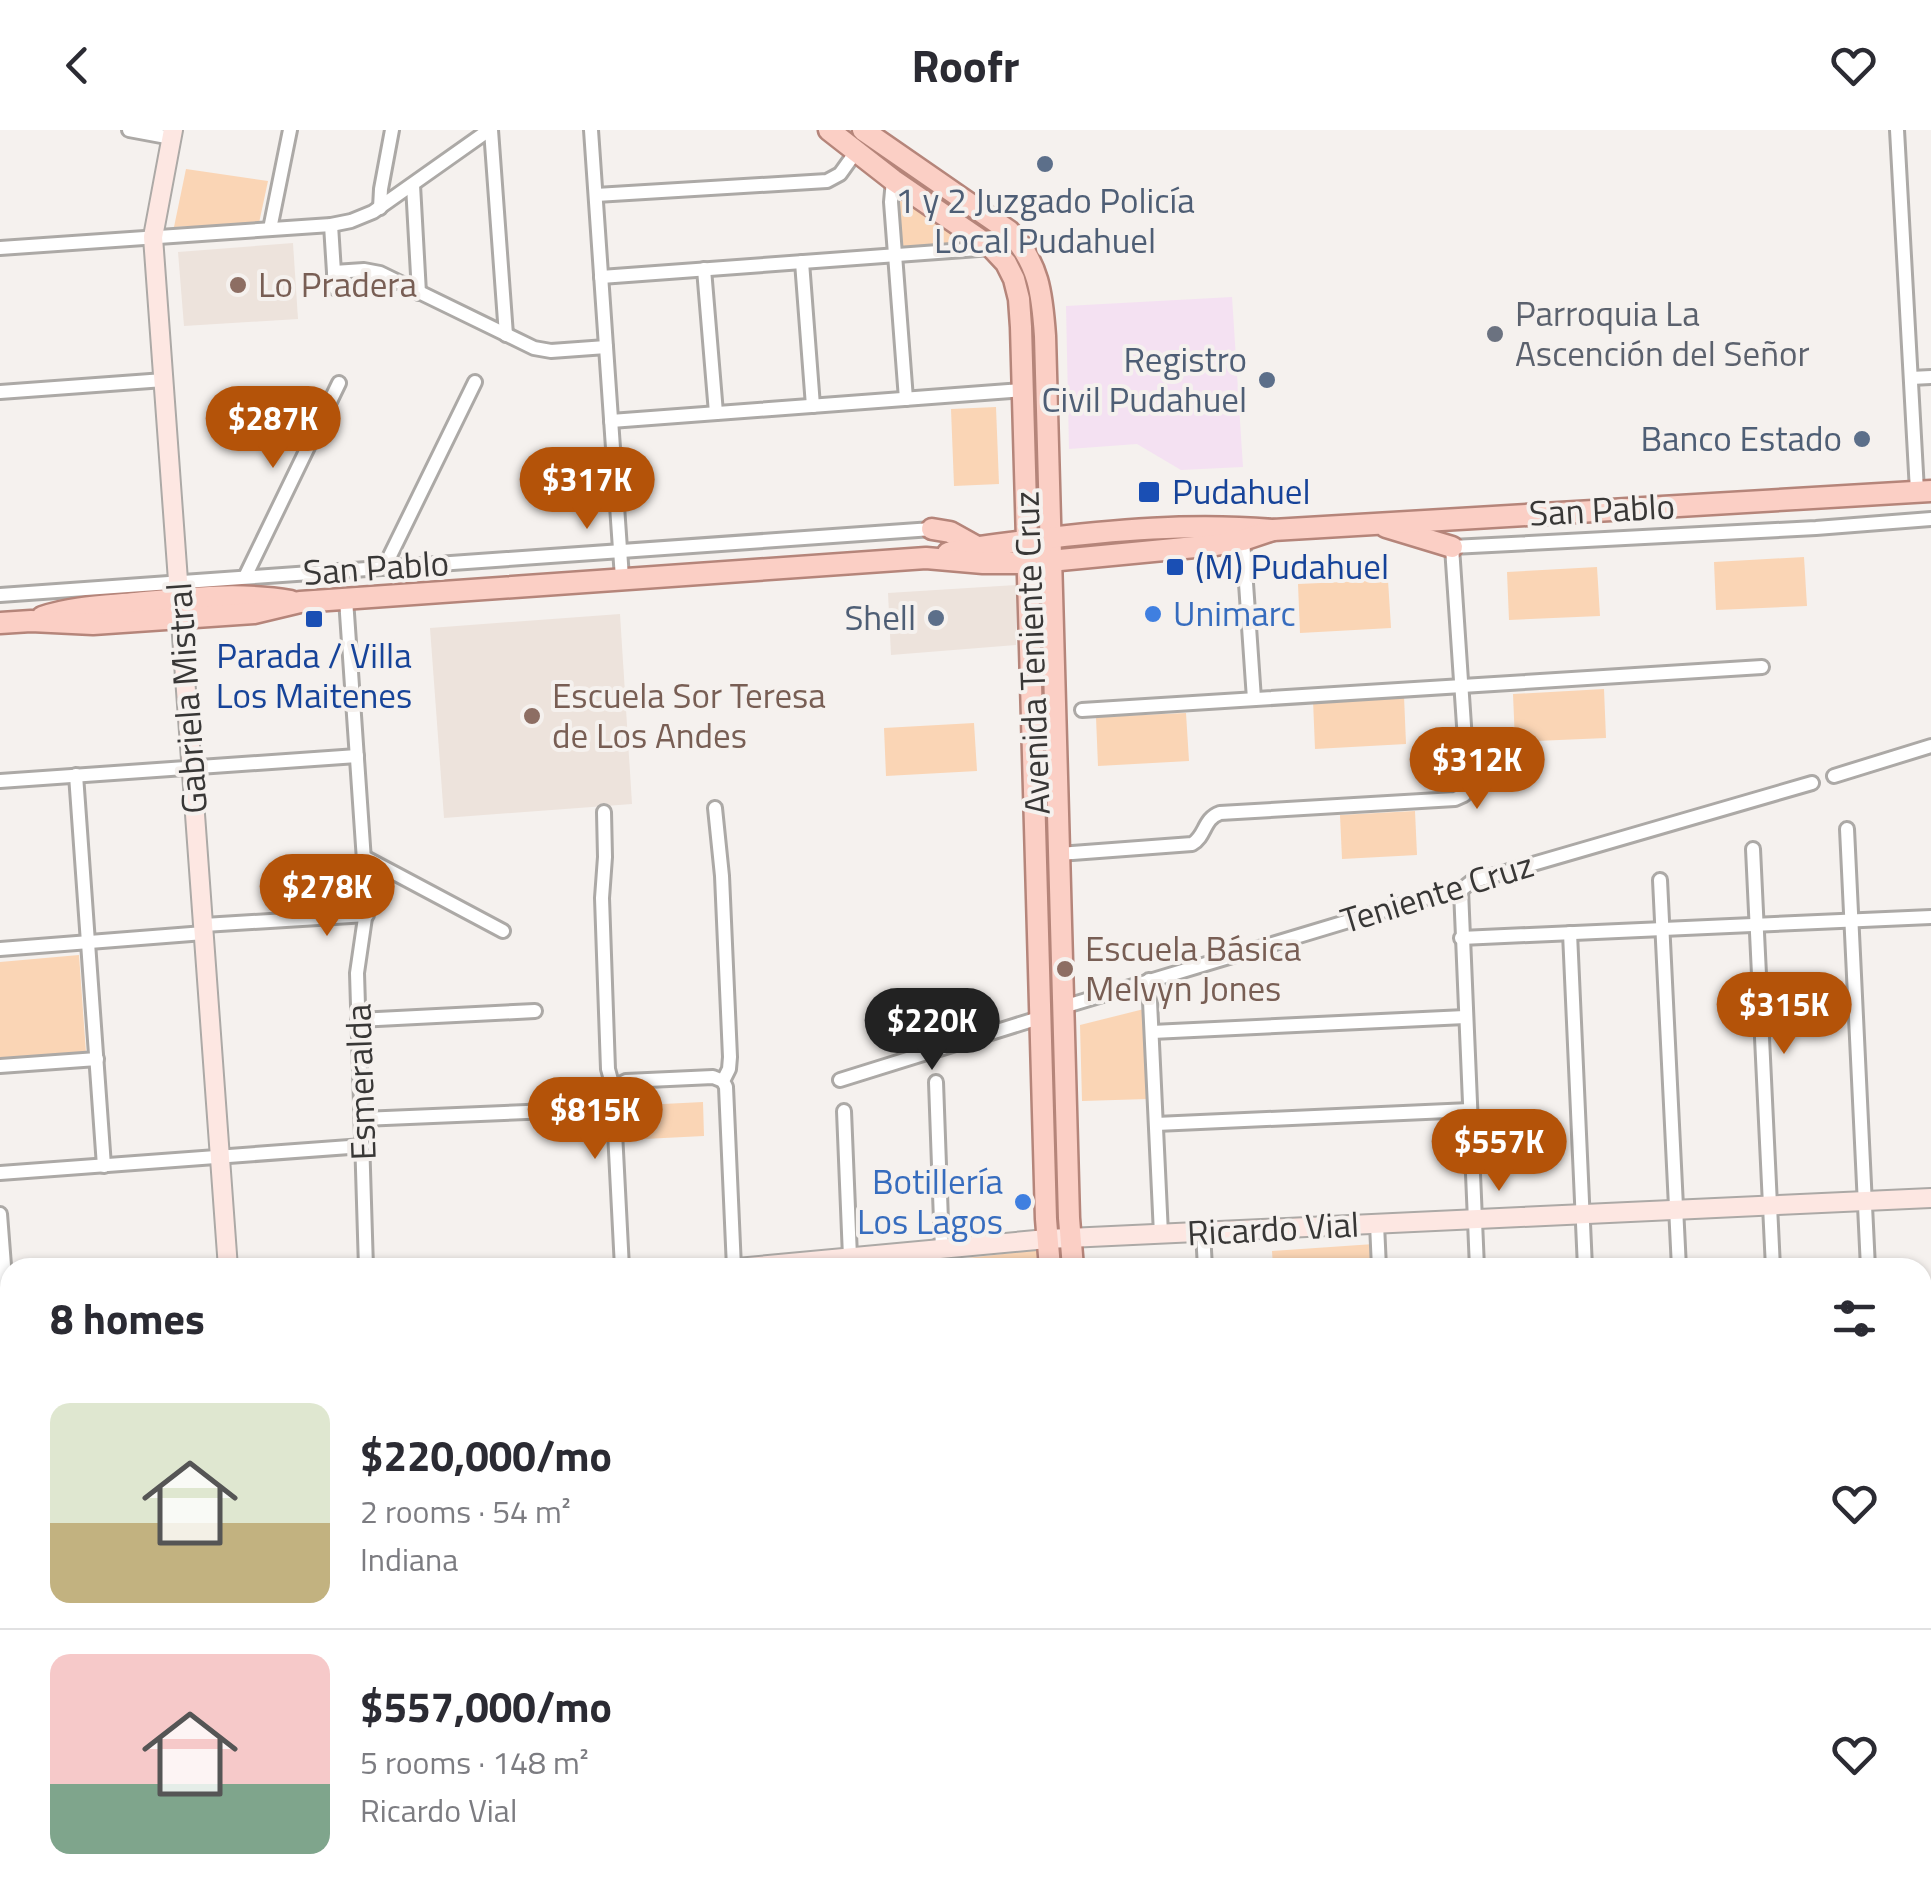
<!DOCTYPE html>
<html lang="en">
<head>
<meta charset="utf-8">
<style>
	body { margin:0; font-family:"Titillium Web",sans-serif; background:#f2f2f3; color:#2b2b33; height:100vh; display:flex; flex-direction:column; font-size:38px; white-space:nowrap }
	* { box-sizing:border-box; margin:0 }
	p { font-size:32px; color:#7c7c81 }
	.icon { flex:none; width:55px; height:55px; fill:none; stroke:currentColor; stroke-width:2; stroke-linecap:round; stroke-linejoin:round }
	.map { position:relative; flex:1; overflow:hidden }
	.drawer { position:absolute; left:0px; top:1128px; width:1932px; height:642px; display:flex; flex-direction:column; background:#fff; border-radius:30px 30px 0 0; box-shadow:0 2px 8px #0004 }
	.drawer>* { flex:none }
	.price { position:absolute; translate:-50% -85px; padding:0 22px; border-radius:35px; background:#b45309; color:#fff; font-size:32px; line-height:65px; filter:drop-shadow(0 2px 5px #0008) }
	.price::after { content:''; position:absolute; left:50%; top:60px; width:30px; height:22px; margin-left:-15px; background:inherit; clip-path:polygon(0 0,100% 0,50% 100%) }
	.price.active { background:#222; color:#fff }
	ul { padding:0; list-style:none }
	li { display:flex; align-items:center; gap:30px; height:250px; padding:0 50px }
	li+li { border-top:2px solid #e1e1e2 }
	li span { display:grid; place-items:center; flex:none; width:280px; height:200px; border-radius:20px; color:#555 }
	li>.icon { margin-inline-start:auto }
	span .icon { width:120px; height:120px; fill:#fffc; stroke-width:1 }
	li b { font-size:42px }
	h2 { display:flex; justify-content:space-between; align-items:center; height:120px; padding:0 50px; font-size:42px }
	header { display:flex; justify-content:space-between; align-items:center; height:130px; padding:0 50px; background:#fff; font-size:45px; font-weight:700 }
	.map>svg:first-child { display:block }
	.built { fill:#ede3dc }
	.medical { fill:#f4e1f2 }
	.green { fill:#fad5b5 }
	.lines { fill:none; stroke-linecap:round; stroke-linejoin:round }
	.street-casing { stroke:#aca9a6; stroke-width:18 }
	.secondary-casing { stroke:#aca9a6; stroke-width:22 }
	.primary-casing { stroke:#b5857a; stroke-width:25 }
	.street { stroke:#fff; stroke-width:12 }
	.secondary { stroke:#fde7e2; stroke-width:18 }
	.primary { stroke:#fbcfc5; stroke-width:20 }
	.service-dot { fill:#5c6f8a; stroke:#f5f1ee; stroke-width:4 }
	.education-dot { fill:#8d6e63; stroke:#f5f1ee; stroke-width:4 }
	.worship-dot { fill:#6b7280; stroke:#f5f1ee; stroke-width:4 }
	.transit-dot { fill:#1a4fb4; stroke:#f5f1ee; stroke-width:4 }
	.shop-dot { fill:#3f7fe0; stroke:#f5f1ee; stroke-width:4 }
	.labels { text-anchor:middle; stroke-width:8; stroke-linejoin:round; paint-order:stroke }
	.service-label { font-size:35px; fill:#4e5e75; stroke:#f5f1ee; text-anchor:end }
	.education-label { font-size:35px; fill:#785e54; stroke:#f5f1ee; text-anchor:start }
	.worship-label { font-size:35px; fill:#5b616d; stroke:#f5f1ee; text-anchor:start }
	.transit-label { font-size:35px; fill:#164399; stroke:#f5f1ee; text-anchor:start }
	.street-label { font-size:35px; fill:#383736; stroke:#f5f1ee }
	.shop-label { font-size:35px; fill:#366cbe; stroke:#f5f1ee; text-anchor:start }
</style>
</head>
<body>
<header><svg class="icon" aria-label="back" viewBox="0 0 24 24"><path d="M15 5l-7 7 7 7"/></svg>Roofr<svg class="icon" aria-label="heart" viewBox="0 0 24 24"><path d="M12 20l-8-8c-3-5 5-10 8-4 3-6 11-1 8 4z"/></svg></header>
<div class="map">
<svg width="1931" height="1768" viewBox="0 0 1931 1768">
	<rect width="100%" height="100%" fill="#f5f1ee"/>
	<g class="built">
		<path d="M293,113L298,189L184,196L178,122Z"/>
		<path d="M1016,455V515L891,525L888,463Z"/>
		<path d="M620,484L632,674L444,688L430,498Z"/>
	</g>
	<path class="medical" d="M1232,167L1243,337L1181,340L1137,314L1069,319L1066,176Z"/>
	<g class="green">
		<path d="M186,39L268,51L259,93L174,97Z"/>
		<path d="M894,67L971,113L898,120Z"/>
		<path d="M996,277L999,354L954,356L951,279Z"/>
		<path d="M1804,427L1807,476L1716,480L1714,432Z"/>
		<path d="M1597,437L1600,486L1509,490L1507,442Z"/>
		<path d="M1388,450L1391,498L1300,503L1298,454Z"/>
		<path d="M1604,559L1606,608L1515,612L1513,564Z"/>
		<path d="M1404,566L1406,614L1315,619L1313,570Z"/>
		<path d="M1186,583L1189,631L1098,636L1096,587Z"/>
		<path d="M974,593L977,641L886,646L884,598Z"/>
		<path d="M1415,681L1417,725L1342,729L1340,685Z"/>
		<path d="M79,825L86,923L0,929V832Z"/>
		<path d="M1144,879L1148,969L1082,971L1080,895Z"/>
		<path d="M703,972L704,1006L644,1009L643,975Z"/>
		<path d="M1374,1114L1375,1137H1273L1272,1121Z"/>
		<path d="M1039,1120L1044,1137L896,1138V1136Z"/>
		<path d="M10,1215V1323H0V1216Z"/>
	</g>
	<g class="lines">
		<g class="street-casing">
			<g id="street">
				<path d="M129,0L172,8"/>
				<path d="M491,0L506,205"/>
				<path d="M591,0L622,448"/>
				<path d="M1897,0L1917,361"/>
				<path d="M893,50L891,72L906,269"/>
				<path d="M413,55L419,163"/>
				<path d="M596,65L827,51L840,44L855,23"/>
				<path d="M380,78L381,59L392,0"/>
				<path d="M331,95L335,158"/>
				<path d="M270,99L290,0"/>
				<path d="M0,118L331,95L351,91L373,82L489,0"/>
				<path d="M802,132L813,276"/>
				<path d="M704,139L716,283"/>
				<path d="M334,142L364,140L380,143L534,218L551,221L606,217"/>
				<path d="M601,147L992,118"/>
				<path d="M1911,248L1931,247"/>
				<path d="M0,262L164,250"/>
				<path d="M611,291L1023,260"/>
				<path d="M1243,410L1254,569"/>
				<path d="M384,438L475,252"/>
				<path d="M245,447L339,253"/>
				<path d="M0,465L932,399"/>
				<path d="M346,469L367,774L357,843L366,1138"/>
				<path d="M1082,580L1762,537"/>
				<path d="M76,645L104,1036"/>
				<path d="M1834,646L1931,616"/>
				<path d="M0,651L357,626"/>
				<path d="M715,678L722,746L730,927L729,939L723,951L726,957L734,1138"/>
				<path d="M604,682L605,727L602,768L608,939L611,950L616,956L613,963L622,1138"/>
				<path d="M1847,699L1868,1138"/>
				<path d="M1753,719L1773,1138"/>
				<path d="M1059,724L1192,714C1206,706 1203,689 1220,683L1455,669L1464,665L1468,655L1452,417L1816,398L1931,389"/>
				<path d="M364,727L503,801"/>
				<path d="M1660,750L1679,1138"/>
				<path d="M1461,760L1477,1138"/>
				<path d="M204,795L367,785"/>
				<path d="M1570,803L1585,1138"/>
				<path d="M1461,808L1931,787"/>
				<path d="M0,819L204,803"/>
				<path d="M1149,850L1161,1104"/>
				<path d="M1063,877L1435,765L1461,760L1471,752L1812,653"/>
				<path d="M358,890L535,881"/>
				<path d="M1152,902L1465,887"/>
				<path d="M0,936L97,929"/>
				<path d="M840,950L1042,887"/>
				<path d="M936,952L942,1119"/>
				<path d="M616,956L626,951L713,947L723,951"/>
				<path d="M844,981L850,1127"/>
				<path d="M362,989L551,981"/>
				<path d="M1156,994L1470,980"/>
				<path d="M0,1043L363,1016"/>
				<path d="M0,1084L9,1200"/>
				<path d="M1377,1094L1379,1138"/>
				<path d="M1203,1102L1205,1138"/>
				<path d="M0,1332L10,1331"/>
				<path d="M1922,1342H1931"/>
				<path d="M0,1436L10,1435"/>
				<path d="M1922,1442H1931"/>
				<path d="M1922,1535H1931"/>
				<path d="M0,1537L10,1536"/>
				<path d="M1922,1630H1931"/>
				<path d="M0,1672L5,1768"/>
				<path d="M1922,1738L1931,1737"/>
				<path d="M98,1760V1768"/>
				<path d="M195,1760L196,1768"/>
				<path d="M787,1760V1768"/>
				<path d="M919,1760V1768"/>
				<path d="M1272,1760V1768"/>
				<path d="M1584,1760V1768"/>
				<path d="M1694,1760V1768"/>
				<path d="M1804,1760V1768"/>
				<path d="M1902,1760L1903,1768"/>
				<path d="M1496,1768L1506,1760"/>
			</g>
		</g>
		<g class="secondary-casing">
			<g id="secondary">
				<path d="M173,0L153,107L228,1138"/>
				<path d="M737,1138L1047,1109L1931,1068"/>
				<path d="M0,1201L10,1200"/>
				<path d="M514,1760V1768"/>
			</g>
		</g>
		<g class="primary-casing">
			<g id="primary">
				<path d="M829,0L893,50L992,118L1006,133L1014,149L1019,169L1021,197L1046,1089L1050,1138"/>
				<path d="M863,0L1009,101C1039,134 1042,163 1045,206L1069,1088L1073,1138"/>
				<path d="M1386,397L1452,417"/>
				<path d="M932,399L950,402L977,417"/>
				<path d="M948,423C976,416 1004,414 1032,410C1112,400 1193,393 1273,400L1931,361"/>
				<path d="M42,487C72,477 104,476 135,473C186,468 240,462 291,471"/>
				<path d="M0,493L31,491L93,494L254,483L300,472L926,428L983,433H1029L1216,415L1243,410L1273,400"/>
				<path d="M1124,1760L1125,1768"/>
				<path d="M1145,1760L1146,1768"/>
			</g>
		</g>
		<use href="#street" class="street"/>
		<use href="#secondary" class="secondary"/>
		<use href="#primary" class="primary"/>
	</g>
	<g class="service-dot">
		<circle cx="1045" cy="34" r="10"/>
		<circle cx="1267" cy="250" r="10"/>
		<circle cx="1862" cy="309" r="10"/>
		<circle cx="936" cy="488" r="10"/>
	</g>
	<g class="education-dot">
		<circle cx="238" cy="155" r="10"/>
		<circle cx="532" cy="586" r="10"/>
		<circle cx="1065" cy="839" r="10"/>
	</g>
	<circle class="worship-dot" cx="1495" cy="204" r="10"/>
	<g class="transit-dot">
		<rect x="1137" y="350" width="24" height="24" rx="5"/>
		<rect x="1165" y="427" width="20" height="20" rx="5"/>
		<rect x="304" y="479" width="20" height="20" rx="5"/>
	</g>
	<g class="shop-dot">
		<circle cx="1153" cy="484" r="10"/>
		<circle cx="1023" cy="1072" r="10"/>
	</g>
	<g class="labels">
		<g class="service-label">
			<text x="1045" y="83" text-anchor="middle">1 y 2 Juzgado Policía<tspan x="1045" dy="40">Local Pudahuel</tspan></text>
			<text x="1247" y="242">Registro<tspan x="1247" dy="40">Civil Pudahuel</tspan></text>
			<text x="1842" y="321">Banco Estado</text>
			<text x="916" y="500">Shell</text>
		</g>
		<g class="education-label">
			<text x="258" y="167">Lo Pradera</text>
			<text x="552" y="578">Escuela Sor Teresa<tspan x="552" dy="40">de Los Andes</tspan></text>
			<text x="1085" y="831">Escuela Básica<tspan x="1085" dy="40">Melvyn Jones</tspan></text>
		</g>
		<g class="worship-label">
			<text x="1515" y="196">Parroquia La<tspan x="1515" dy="40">Ascención del Señor</tspan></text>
		</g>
		<g class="transit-label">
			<text x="1172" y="374">Pudahuel</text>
			<text x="1195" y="449">(M) Pudahuel</text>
			<text x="314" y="538" text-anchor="middle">Parada / Villa<tspan x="314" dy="40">Los Maitenes</tspan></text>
		</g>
		<g class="street-label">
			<text transform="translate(1602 380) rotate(-3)" y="12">San Pablo</text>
			<text transform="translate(376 438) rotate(-4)" y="12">San Pablo</text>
			<text transform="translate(1032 523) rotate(-92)" y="12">Avenida Teniente Cruz</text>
			<text transform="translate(187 568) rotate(-94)" y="12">Gabriela Mistral</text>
			<text transform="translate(1437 763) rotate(-17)" y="12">Teniente Cruz</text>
			<text transform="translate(361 952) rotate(-92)" y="12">Esmeralda</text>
			<text transform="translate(1273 1099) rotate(-3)" y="12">Ricardo Vial</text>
		</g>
		<g class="shop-label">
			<text x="1173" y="496">Unimarc</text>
			<text x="1003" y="1064" text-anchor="end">Botillería<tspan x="1003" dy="40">Los Lagos</tspan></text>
		</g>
	</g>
</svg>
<b class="price" style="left:273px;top:341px">$287K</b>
<b class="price" style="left:587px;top:402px">$317K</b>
<b class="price" style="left:1477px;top:682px">$312K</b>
<b class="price" style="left:327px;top:809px">$278K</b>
<b class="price" style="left:1784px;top:927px">$315K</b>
<b class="price active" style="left:932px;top:943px">$220K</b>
<b class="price" style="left:595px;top:1032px">$815K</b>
<b class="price" style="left:1499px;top:1064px">$557K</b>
<section class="drawer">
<h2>8 homes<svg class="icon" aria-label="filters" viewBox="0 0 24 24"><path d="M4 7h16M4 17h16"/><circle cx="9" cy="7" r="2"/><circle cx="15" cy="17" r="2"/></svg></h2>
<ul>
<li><span style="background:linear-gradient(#dfe7d0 60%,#c2b280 0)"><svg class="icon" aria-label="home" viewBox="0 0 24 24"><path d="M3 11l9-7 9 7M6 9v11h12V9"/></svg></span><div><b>$220,000/mo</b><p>2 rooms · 54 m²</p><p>Indiana</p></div><svg class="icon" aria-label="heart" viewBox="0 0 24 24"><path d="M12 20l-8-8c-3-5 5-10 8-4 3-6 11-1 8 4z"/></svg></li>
<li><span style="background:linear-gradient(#f6c9c9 65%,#7fa58c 0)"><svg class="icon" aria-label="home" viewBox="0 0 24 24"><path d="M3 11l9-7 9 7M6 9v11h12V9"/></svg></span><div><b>$557,000/mo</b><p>5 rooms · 148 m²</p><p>Ricardo Vial</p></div><svg class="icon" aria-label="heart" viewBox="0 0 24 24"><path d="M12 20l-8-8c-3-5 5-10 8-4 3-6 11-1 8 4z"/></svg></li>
</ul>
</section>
</div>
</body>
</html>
